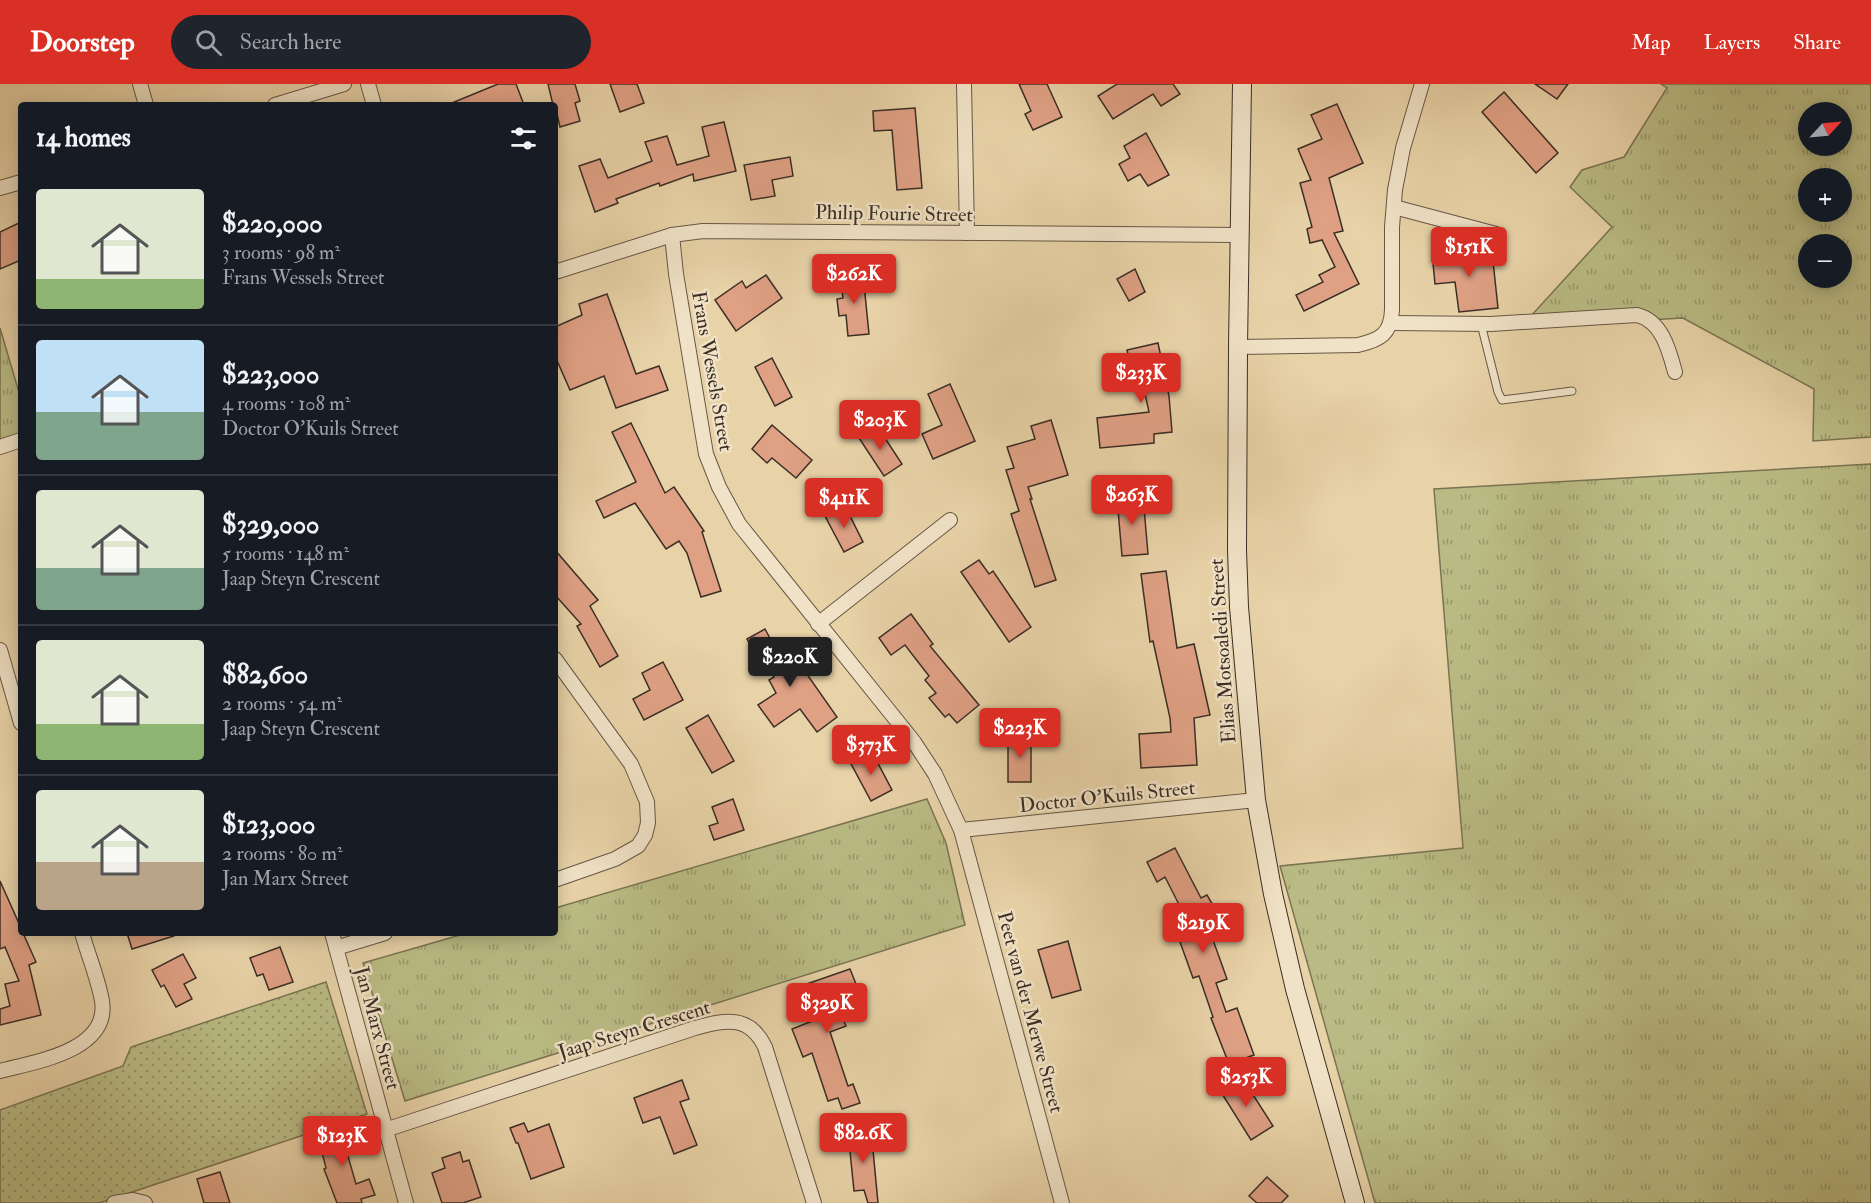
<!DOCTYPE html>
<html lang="en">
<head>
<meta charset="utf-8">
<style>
	body { margin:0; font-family:"IM FELL Double Pica",serif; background:#20242c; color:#f1f3f6; height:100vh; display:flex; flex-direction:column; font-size:22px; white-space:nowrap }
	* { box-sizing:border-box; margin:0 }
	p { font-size:20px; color:#9ea1a6 }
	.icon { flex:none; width:33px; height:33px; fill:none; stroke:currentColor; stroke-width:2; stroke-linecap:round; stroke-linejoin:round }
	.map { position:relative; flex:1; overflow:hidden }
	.panel { position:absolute; left:18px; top:18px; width:540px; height:834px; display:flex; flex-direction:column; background:#171b24; border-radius:6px; box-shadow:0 3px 15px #0003 }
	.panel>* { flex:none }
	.needle { width:39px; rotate:64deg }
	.tools { position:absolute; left:1798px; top:18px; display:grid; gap:12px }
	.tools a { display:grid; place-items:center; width:54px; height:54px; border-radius:50%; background:#171b24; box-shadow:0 3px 15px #0003; font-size:30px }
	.price { position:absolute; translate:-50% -51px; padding:0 14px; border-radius:6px; background:#d93025; color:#fff; font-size:20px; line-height:39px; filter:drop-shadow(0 2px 3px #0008) }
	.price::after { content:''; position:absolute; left:50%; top:36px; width:18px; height:14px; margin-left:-9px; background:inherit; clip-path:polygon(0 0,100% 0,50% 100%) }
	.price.selected { background:#222; color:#fff }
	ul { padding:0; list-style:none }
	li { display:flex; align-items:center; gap:18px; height:150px; padding:0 18px }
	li+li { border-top:2px solid #363941 }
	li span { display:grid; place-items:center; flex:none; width:168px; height:120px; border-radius:6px; color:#555 }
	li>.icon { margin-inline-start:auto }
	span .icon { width:72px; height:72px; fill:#fffc; stroke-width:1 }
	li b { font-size:26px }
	h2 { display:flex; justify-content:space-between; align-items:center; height:72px; padding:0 18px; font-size:26px }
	header { display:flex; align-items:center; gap:36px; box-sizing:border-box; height:84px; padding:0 30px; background:#d93025; color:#fff }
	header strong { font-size:28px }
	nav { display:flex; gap:33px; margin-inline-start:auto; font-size:21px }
	.search { width:420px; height:54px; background:#20242c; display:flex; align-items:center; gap:15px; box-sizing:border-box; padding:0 21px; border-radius:33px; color:#9ea1a6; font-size:22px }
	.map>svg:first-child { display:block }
	.grass { fill:url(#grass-tufts); stroke:#7a7454; stroke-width:1.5; fill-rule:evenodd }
	.park { fill:url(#park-dots); stroke:#7a7454; stroke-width:1.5 }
	.building { fill:#dfa084; stroke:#3b2e25; stroke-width:1.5 }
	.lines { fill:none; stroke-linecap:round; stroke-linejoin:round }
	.lane-casing { stroke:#665746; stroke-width:9 }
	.street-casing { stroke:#665746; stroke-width:16 }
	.secondary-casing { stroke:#3b2e25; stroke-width:20 }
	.lane { stroke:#f0e2c6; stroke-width:7 }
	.street { stroke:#f0e2c6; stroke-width:14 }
	.secondary { stroke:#f0e2c6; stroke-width:18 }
	.labels { text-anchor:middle; stroke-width:5; stroke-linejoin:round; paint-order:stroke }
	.street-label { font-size:20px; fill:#3b2e25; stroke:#f0e2c6 }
</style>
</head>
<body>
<header>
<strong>Doorstep</strong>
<div class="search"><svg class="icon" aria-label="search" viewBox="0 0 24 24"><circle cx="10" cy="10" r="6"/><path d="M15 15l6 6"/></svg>Search here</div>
<nav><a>Map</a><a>Layers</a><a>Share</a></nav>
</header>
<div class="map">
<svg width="1871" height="1119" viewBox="0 0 1871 1119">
	<defs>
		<pattern id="grass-tufts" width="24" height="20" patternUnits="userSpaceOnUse" patternTransform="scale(1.5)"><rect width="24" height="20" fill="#babb84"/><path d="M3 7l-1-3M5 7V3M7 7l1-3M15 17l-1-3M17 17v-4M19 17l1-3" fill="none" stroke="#98986c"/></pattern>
		<pattern id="park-dots" width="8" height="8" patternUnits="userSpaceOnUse" patternTransform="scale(1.5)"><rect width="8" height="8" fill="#babb84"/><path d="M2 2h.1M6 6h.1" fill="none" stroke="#98986c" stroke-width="1.8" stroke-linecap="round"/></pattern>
	</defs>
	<rect width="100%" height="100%" fill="#e8d2a7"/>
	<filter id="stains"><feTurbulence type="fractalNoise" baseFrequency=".00333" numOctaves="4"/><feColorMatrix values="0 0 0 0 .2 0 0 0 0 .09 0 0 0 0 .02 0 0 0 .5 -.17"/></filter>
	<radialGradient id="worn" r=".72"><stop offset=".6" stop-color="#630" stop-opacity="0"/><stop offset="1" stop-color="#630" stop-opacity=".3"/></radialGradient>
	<g class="grass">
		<path d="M1661,0H1871V353L1813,357L1814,305L1683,234L1521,243L1612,143L1570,103L1582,86L1624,73L1667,4ZM1809,28H1842V62H1809ZM1809,94H1842V128H1809ZM1809,160H1842V194H1809Z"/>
		<path d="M0,244L21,315V360L0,366Z"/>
		<path d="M1871,380V1119H1375L1280,782L1463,764L1434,405Z"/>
		<path d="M927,715L946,759L965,841L405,1017L363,879L467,849H555V824Z"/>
	</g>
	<path class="park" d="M326,898L367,1030L99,1119H0V1026L123,982L131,963Z"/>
	<g class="building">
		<path d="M498,0H516L524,21H447Z"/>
		<path d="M548,0H575L580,17L575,19L580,37L560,43L555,21H553Z"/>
		<path d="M610,0H637L644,19L620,28Z"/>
		<path d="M1019,0H1047L1062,33L1033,46L1025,30L1031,27Z"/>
		<path d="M1117,0H1173L1180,10L1161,22L1153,10L1113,35L1098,12Z"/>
		<path d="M1535,0H1568L1557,15Z"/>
		<path d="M1504,8L1558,69L1536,89L1482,28Z"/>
		<path d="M1337,20L1363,79L1329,94L1343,147L1334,149L1359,200L1304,227L1296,211L1323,198L1319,191L1335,183L1322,156L1310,159L1307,145L1312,143L1300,99L1311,96L1298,65L1322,55L1311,31Z"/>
		<path d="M915,24L922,104L897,106L892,46L874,47L873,27Z"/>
		<path d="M724,38L736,87L694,97L693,90L660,102L659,99L616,115L618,119L595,128L579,82L600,75L608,94L652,77L645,58L667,52L677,81L709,72L702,43Z"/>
		<path d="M1146,49L1169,91L1148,102L1140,90L1128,97L1119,80L1130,74L1124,62Z"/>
		<path d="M790,73L793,92L772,96L775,112L751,116L744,81Z"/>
		<path d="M21,138V176L0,185V148Z"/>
		<path d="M1476,156L1479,178L1493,177L1498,224L1459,228L1455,198L1435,200L1433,179L1455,177L1453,158Z"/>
		<path d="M1135,185L1145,208L1129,217L1117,195Z"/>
		<path d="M863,190L869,250L848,252L846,231L839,232L837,215L843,214L840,192Z"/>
		<path d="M766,191L782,214L736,247L715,216L742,197L746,204Z"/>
		<path d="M607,210L636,290L659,282L668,306L616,324L604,292L570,306L555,272V243L582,231L579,220Z"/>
		<path d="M1158,259L1169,312L1172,348L1154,350V359L1100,364L1097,334L1149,328L1142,296L1134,298L1127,266Z"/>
		<path d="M772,274L792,313L775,322L755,283Z"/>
		<path d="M950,300L975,357L933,375L922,350L942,341L928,310Z"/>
		<path d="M1051,336L1068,391L1028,403L1032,415H1030L1056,496L1035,503L1011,430L1019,427L1006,386L1014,384L1007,363L1035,355L1031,342Z"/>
		<path d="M631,339L665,409L674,403L704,447L702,448L721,507L701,513L687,469L679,457L666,465L635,419L604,434L596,417L636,398L612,348Z"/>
		<path d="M772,341L812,376L796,394L772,374L767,379L752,365Z"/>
		<path d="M877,342L902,380L884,392L859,354Z"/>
		<path d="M1143,412L1148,470L1122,472L1117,414Z"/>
		<path d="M845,422L863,458L844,468L825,432Z"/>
		<path d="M555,466L598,516L590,522L618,572L600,583L577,542L581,540L555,511Z"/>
		<path d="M979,476L989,490L993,487L1031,543L1009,558L961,488Z"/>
		<path d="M1166,487L1177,564L1194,560L1210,631L1194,634L1197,681L1141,684L1139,650L1171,648L1170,634L1153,557L1150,558L1141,490Z"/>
		<path d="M911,530L933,560L930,562L979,621L957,639L949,630L945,633L929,614L936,609L925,596L929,592L905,561L891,571L879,554Z"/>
		<path d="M765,545L786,584L797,576L837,633L817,648L800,625L774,643L758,621L776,609L769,596L774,593L764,575L759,577L747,555Z"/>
		<path d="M663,578L683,616L644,636L633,615L650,606L642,589Z"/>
		<path d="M708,631L734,677L712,689L686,644Z"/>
		<rect x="1008" y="652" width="23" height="46"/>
		<path d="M871,666L892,706L871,717L850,678Z"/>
		<path d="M733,715L744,746L714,756L709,742L718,739L712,723Z"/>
		<path d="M1175,764L1201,814L1207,811L1214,823L1203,828L1227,895L1216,899L1226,928L1237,924L1254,971L1229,980L1211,934L1213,933L1199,892L1193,894L1180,858L1195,852L1165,793L1157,798L1147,778Z"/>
		<path d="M0,797L21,844V849H23L36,878L29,881L41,931L0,941V925L10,922L5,900L19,897L5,863L0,865Z"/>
		<path d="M127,849H174V852L132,865Z"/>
		<path d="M1068,857L1081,906L1052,914L1038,866Z"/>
		<path d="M280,863L293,898L269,906L263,890L257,892L250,874Z"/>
		<path d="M183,870L196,894L184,900L192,915L176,923L164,901L161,903L152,886Z"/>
		<path d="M850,885L858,905L834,914L846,942L830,948L848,1002L853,1000L860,1019L842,1025L838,1014L828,1017L812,969L803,973L792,945L815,936L801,902Z"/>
		<path d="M1241,992L1273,1042L1251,1056L1219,1005Z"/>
		<path d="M682,996L689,1015L680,1018L697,1061L674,1070L660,1033L643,1039L634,1014Z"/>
		<path d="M349,1039L353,1053L343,1055L356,1100L369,1095L375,1111L361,1115L362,1119H337L324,1085L326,1084L317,1048Z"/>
		<path d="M524,1039L528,1048L549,1040L564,1083L531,1095L518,1059H516L510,1044Z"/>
		<path d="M871,1045L878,1119H868L864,1106L854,1107L848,1048Z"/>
		<path d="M460,1068L463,1078L469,1076L481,1113L463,1119H442L432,1089L445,1084L442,1074Z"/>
		<path d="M220,1088L230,1119H204L197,1095Z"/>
		<path d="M1267,1093L1288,1112L1281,1119H1257L1249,1112Z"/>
	</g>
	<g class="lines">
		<g class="lane-casing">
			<path id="lane" d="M1481,240L1498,308L1502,316L1572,307"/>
		</g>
		<g class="street-casing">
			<g id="street">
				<path d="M140,0L146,21"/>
				<path d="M368,0L374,21"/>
				<path d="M964,0L967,149"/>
				<path d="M275,21L344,0"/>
				<path d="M0,104L21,98"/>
				<path d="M1394,123L1496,150"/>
				<path d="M672,151L676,190L706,370L719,403L739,440L914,658L935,690L961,746L1062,1119"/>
				<path d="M555,188L672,151L703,147L1239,151"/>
				<path d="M1392,239L1491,240L1637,231C1662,237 1669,266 1675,288"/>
				<path d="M1238,263L1358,261C1380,256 1391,250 1392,226V143L1395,106L1403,64L1422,0"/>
				<path d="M0,363L21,356"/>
				<path d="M818,540L950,436"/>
				<path d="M0,566L21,639"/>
				<path d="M555,575L631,680L647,718L648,739L645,751L638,762L615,775L555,796"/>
				<path d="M961,746L1256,716"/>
				<path d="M332,849L406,1119"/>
				<path d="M336,864L385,849"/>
				<path d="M0,987C34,978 110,967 102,917C98,894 88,871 82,849"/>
				<path d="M385,1046L695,944C725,936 749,930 765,963L814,1119"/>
				<path d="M114,1119L133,1116L145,1119"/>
			</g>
		</g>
		<g class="secondary-casing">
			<path id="secondary" d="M1242,0L1238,263L1237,466L1239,523L1256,716L1273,810L1295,905L1355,1119"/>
		</g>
		<use href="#lane" class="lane"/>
		<use href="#street" class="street"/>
		<use href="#secondary" class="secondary"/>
	</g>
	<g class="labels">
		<g class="street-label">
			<text transform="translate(894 129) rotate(1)" y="7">Philip Fourie Street</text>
			<text transform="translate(713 287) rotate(80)" y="7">Frans Wessels Street</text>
			<text transform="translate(1222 567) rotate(-94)" y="7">Elias Motsoaledi Street</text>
			<text transform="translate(1107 712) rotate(-6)" y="7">Doctor O'Kuils Street</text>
			<text transform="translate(1031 928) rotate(75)" y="7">Peet van der Merwe Street</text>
			<text transform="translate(378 944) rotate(75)" y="7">Jan Marx Street</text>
			<text transform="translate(634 945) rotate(-17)" y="7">Jaap Steyn Crescent</text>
		</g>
	</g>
	<rect width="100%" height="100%" filter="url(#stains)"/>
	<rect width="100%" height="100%" fill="url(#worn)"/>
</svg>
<div class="tools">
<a><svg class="needle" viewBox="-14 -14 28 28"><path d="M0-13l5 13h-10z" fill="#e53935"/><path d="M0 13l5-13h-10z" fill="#9ea1a6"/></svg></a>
<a>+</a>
<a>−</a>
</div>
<b class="price" style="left:1469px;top:194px">$151K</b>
<b class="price" style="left:854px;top:221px">$262K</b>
<b class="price" style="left:1141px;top:320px">$233K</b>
<b class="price" style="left:880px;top:367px">$203K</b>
<b class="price" style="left:1132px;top:442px">$263K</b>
<b class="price" style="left:844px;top:445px">$411K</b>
<b class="price selected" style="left:790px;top:604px">$220K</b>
<b class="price" style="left:1020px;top:675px">$223K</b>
<b class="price" style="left:871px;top:692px">$373K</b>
<b class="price" style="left:1203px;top:870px">$219K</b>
<b class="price" style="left:827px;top:950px">$329K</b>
<b class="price" style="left:1246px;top:1024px">$253K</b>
<b class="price" style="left:863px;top:1080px">$82.6K</b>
<b class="price" style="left:342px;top:1083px">$123K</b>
<section class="panel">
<h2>14 homes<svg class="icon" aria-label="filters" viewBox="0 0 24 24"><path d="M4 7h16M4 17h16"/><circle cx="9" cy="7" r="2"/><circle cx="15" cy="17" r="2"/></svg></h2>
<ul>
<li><span style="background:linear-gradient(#dfe7d0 75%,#8fb573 0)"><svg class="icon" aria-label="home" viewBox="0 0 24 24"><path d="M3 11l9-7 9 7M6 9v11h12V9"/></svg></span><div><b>$220,000</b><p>3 rooms · 98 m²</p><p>Frans Wessels Street</p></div></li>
<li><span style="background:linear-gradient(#bfe0f5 60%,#7fa58c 0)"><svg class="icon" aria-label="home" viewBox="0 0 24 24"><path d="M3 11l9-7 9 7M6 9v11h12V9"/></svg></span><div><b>$223,000</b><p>4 rooms · 108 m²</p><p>Doctor O'Kuils Street</p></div></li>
<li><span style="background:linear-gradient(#dfe7d0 65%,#7fa58c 0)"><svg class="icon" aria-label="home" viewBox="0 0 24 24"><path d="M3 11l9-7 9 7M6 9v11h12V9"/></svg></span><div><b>$329,000</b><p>5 rooms · 148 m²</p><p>Jaap Steyn Crescent</p></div></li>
<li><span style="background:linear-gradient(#dfe7d0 70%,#8fb573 0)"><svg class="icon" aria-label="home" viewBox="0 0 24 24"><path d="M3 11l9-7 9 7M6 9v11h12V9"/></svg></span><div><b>$82,600</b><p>2 rooms · 54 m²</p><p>Jaap Steyn Crescent</p></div></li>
<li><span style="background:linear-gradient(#dfe7d0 60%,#b9a48a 0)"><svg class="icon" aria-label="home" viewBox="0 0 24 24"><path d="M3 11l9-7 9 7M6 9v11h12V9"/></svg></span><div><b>$123,000</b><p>2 rooms · 80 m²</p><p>Jan Marx Street</p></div></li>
</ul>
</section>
</div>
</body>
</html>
